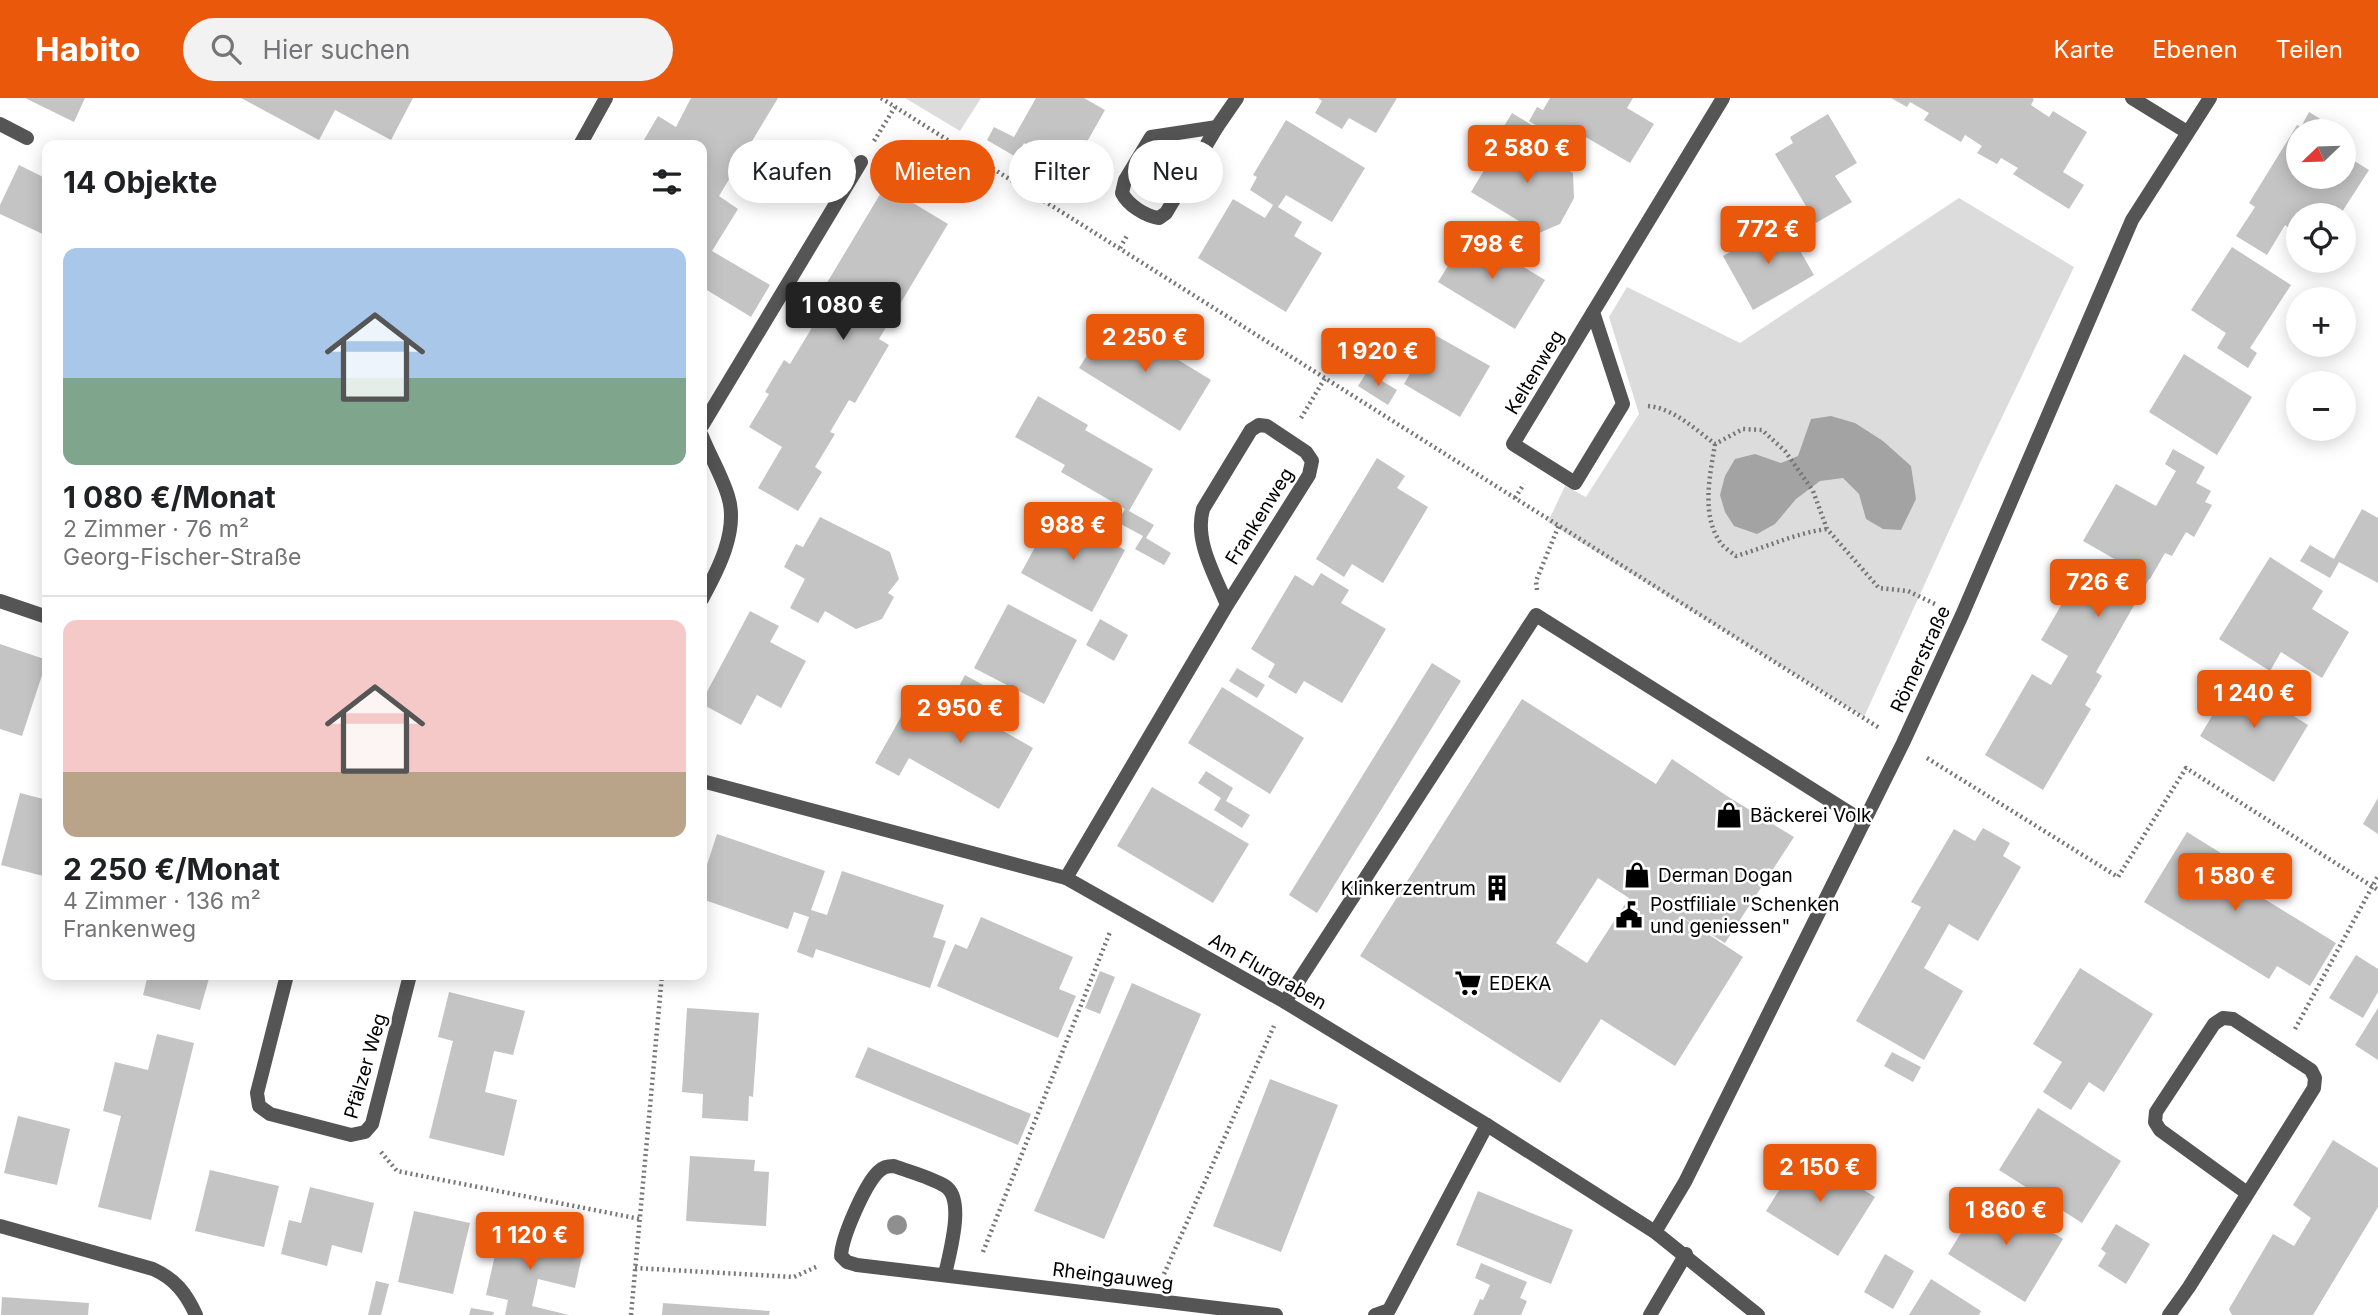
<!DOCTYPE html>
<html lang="de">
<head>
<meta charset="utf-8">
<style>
	body { margin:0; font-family:Inter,sans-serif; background:#f2f2f2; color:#202124; height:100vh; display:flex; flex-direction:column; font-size:26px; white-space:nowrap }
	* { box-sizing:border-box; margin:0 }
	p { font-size:23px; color:#757577 }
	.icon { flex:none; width:38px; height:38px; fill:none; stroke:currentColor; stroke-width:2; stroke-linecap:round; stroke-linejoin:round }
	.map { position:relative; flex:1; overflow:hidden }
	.side { position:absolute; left:42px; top:42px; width:665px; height:840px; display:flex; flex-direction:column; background:#fff; border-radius:14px; box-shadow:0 4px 18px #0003 }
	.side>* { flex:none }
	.guide { position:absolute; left:728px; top:42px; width:665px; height:63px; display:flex; gap:14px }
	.needle { width:46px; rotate:247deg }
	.tools { position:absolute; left:2286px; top:21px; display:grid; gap:14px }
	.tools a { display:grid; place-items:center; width:70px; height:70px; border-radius:50%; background:#fff; box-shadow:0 4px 18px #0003; font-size:35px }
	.price { position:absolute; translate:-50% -60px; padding:0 16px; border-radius:7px; background:#ea580c; color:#fff; font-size:23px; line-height:46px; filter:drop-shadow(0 2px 4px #0008) }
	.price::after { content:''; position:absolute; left:50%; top:42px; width:21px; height:16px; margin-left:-10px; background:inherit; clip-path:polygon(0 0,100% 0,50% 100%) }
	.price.current { background:#222; color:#fff }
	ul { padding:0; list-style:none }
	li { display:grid; align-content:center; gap:14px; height:371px; padding:0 21px }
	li+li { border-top:2px solid #e0e0e0 }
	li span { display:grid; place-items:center; height:217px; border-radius:14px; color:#555 }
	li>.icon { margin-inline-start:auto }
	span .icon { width:126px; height:126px; fill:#fffc; stroke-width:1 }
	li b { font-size:30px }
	h2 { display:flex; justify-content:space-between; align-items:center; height:84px; padding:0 21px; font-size:30px }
	.chip { padding:0 24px; border-radius:32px; background:#fff; box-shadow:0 4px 18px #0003; font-size:24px; line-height:63px }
	.chip.current { background:#ea580c; color:#fff }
	header { display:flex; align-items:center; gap:42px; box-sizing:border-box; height:98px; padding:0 35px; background:#ea580c; color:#fff }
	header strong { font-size:33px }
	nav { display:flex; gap:38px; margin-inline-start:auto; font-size:24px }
	.search { width:490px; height:63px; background:#f2f2f2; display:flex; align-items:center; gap:18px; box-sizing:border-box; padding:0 24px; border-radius:38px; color:#757577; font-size:26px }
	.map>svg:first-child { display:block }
	.green { fill:#dcdcdc }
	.water { fill:#a3a3a3 }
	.building { fill:#c4c4c4; fill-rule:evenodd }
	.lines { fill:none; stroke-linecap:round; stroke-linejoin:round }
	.path { stroke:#777; stroke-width:4.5; stroke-dasharray:2 3.5; stroke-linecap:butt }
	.service { stroke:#555; stroke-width:14 }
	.minor { stroke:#555; stroke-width:14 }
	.tree { fill:#8f8f8f }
	.labels { text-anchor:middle; stroke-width:5; stroke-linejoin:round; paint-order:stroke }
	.street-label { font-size:19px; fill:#000; stroke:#fff }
	.poi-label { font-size:19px; fill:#000; stroke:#fff; text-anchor:start }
</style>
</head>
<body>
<header>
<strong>Habito</strong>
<div class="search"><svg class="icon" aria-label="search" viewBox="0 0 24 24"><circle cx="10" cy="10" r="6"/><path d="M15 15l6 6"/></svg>Hier suchen</div>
<nav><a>Karte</a><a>Ebenen</a><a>Teilen</a></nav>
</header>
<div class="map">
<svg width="2378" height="1217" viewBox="0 0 2378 1217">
	<rect width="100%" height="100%" fill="#fff"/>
	<g class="green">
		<path d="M905,0H981L960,33Z"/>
		<path d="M1959,100L2074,169L1980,365L1864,619L1548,424L1565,388L1586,399L1639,316L1609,219L1627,189L1740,245Z"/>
	</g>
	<path class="water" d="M1831,318L1855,325L1883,343L1911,368L1916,401L1901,432L1883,431L1866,421L1859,396L1843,380L1820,383L1796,401L1775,426L1757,436L1734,428L1725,414L1720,397L1725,378L1735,361L1755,356L1781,365L1798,358L1811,321Z"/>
	<g class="building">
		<path d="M25,0H85L74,24Z"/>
		<path d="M241,0H413L391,42L335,12L319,42Z"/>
		<path d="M691,0H778L719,98L738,111L712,153L770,187L751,219L702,189V47H641L658,18L676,29Z"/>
		<path d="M1036,0H1084L1105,12L1071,72L1024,45L1016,59L987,42L994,29L1014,39Z"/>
		<path d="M1318,0H1397L1376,35L1349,20L1342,31L1315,15L1322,3Z"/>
		<path d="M1550,0H1633L1627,10L1654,26L1630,65L1567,28L1558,41L1529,23L1537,9L1543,12Z"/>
		<path d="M1891,0H2032L2034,1L2031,7L2049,19L2053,13L2087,34L2063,74L2084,87L2069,111L2013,76L2018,70L2001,60L1997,66L1977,55L1982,48L1965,37L1961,44L1924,22L1929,15L1910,4L1907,9Z"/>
		<path d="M2309,14L2340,33H2298V79H2343V56L2369,72L2340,117H2298V136L2285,127L2267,157L2236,138L2255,109L2249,105L2297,27L2301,29Z"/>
		<path d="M1512,15L1543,34L1534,48L1503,30Z"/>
		<path d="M1828,16L1857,65L1835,78L1852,104L1816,125L1775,56L1793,45L1790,39Z"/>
		<path d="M1286,22L1365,70L1332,124L1286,97L1278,109L1302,124L1294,138L1322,155L1286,214L1198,160L1233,101L1265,120L1273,107L1250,92L1257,79L1253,77Z"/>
		<path d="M1507,34L1573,75L1574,100L1560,126L1539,135L1471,94Z"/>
		<path d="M19,67L47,81V138L0,116V107Z"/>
		<path d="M885,88L948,126L879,241L889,247L855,305L849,302L830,334L835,336L815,369L822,374L798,413L758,390L782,349L749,329L769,296L765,294L784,262L790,266L825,208L816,203Z"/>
		<path d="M1783,123L1814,177L1753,212L1723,158Z"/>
		<path d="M1468,135L1545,182L1515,231L1438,184Z"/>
		<path d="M2232,149L2291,187L2250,250L2257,255L2248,270L2217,250L2226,235L2191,212Z"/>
		<path d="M1110,220L1211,282L1180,333L1079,270Z"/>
		<path d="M1433,236L1490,268L1460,319L1404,286Z"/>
		<path d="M2184,256L2252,299L2217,357L2149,314Z"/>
		<path d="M1367,274L1397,292L1388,307L1358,288Z"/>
		<path d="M1038,298L1088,327L1085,332L1153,371L1129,413L1154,427L1146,440L1171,455L1164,467L1135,451L1143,438L1117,424L1125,411L1061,374L1065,367L1015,339Z"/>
		<path d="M2173,351L2205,369L2196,385L2211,393L2205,404L2212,407L2194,439L2186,434L2172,458L2165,455L2150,481H2149L2096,574L2102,578L2085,607L2091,611L2043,692L1985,657L2032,576L2051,587L2068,558L2041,542L2078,478L2102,492L2118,463L2083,443L2116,386L2156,408L2176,373L2165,366Z"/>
		<path d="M1377,360L1405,378L1397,390L1428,409L1383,485L1352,466L1344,479L1316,461Z"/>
		<path d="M2362,411L2378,420V485L2339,464L2330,480L2300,463L2310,447L2334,461Z"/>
		<path d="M1054,414L1125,452L1092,514L1021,475Z"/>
		<path d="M820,419L890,454L899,481L888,495L894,499L882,521L856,531L825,513L818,525L790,510L805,481L784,469L796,446L803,449Z"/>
		<path d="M2270,459L2323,493L2312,511L2349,534L2322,580L2281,554L2270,573L2219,541Z"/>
		<path d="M1321,475L1349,492L1341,505L1386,531L1342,605L1304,583L1296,596L1268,579L1275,566L1251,551L1295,477L1313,488Z"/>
		<path d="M1008,506L1077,542L1044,606L974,570Z"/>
		<path d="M750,513L779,528L770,544L806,563L781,610L757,597L741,627L702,606V603Z"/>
		<path d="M1100,521L1128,537L1114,563L1086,547Z"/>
		<path d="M0,546L47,562L22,638L0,631Z"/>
		<path d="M1432,565L1461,583L1317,815L1289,797Z"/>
		<path d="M1237,570L1265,587L1257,600L1229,583Z"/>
		<path d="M965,577L994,593L979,619L1033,650L999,711L909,660L899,678L875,665L902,617L922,628L940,596L951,603Z"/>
		<path d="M2234,581L2308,627L2274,684L2200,638Z"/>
		<path d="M1222,589L1304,640L1270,696L1188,645Z"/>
		<path d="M1522,601L1656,686L1672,661L1727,698L1794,739L1725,845L1674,814L1743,859L1675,968L1601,921L1560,985L1360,858ZM1598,780L1629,800L1587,865L1556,845Z"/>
		<path d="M1206,673L1233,690L1226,703L1250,717L1242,730L1214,712L1221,700L1198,685Z"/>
		<path d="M1152,689L1249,746L1213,805L1117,748Z"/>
		<path d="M20,695L47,702V779L1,767Z"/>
		<path d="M2378,700V736L2363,726Z"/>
		<path d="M1983,730L2010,745L2003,758L2021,769L1978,843L1949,826L1924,870L1963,893L1924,962L1856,923L1921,809L1911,804L1954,731L1975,743Z"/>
		<path d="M2187,734L2256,777L2248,791L2336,845L2310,888L2277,868L2269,881L2144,804Z"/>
		<path d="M717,736L825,773L811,812L827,817L842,773L944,807L933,839L946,843L930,890L816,851L813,860L797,854L809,819L794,814L788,831L702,801V782Z"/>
		<path d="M981,819L1073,859L1059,891L1076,898L1058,940L937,888L955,846L967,851Z"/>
		<path d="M2356,857L2378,871V894L2363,920L2329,900Z"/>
		<path d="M2080,870L2153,916L2104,994L2089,984L2071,1012L2043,994L2062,964L2033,946Z"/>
		<path d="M1100,873L1115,879L1100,916L1085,910Z"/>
		<path d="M148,877H210L200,912L143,897Z"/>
		<path d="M1132,885L1201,916L1104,1141L1034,1113Z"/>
		<path d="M449,894L525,913L513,957L494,953L485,994L517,1002L504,1058L429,1040L453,943L438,939Z"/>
		<path d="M687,910L759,915L753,999L749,998L748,1023L702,1020L703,996L682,994Z"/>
		<path d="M2378,910V962L2355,947Z"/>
		<path d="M157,936L194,945L151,1122L98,1109L121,1018L103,1013L115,964L148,972Z"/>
		<path d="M868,949L1031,1016L1018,1047L855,979Z"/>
		<path d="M1892,954L1921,969L1913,984L1884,968Z"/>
		<path d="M1270,981L1338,1007L1281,1154L1213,1128Z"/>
		<path d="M2038,1010L2121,1063L2082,1125L1999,1072Z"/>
		<path d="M18,1018L70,1031L57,1087L4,1075Z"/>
		<path d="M2333,1042L2378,1070V1109L2313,1217H2232L2229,1211L2273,1136L2294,1148L2311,1120L2293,1107Z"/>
		<path d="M1803,1054L1875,1099L1838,1158L1766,1113Z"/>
		<path d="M690,1058L755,1062L754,1073L769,1074L766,1128L686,1123Z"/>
		<path d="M210,1072L279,1088L264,1149L195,1133Z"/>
		<path d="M310,1089L374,1105L362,1155L332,1147L327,1168L281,1156L289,1122L301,1125Z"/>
		<path d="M1478,1093L1573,1132L1551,1186L1456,1147Z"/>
		<path d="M1987,1093L2063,1141L2025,1204L1948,1156Z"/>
		<path d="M414,1113L470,1125L453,1196L398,1184Z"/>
		<path d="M2116,1126L2150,1146L2126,1186L2098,1168L2106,1155L2101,1151Z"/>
		<path d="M500,1135L583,1153L575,1190L538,1181L532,1208L569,1217H505L508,1202L486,1197Z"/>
		<path d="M1885,1156L1914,1173L1893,1211L1864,1194Z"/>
		<path d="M1481,1165L1527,1184L1520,1200L1527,1203L1521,1217H1473L1480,1201L1483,1202L1490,1187L1475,1180Z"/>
		<path d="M1931,1181L1981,1213L1979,1217H1909Z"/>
		<path d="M376,1183L389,1186L381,1217H368Z"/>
		<path d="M2,1199L89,1205L88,1217H1Z"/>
		<path d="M663,1205L770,1213L769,1217H662Z"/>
		<path d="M471,1210L494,1214L493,1217H469Z"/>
	</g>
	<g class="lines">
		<g class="path">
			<path d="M881,0L1881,631"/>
			<path d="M874,43L895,9"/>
			<path d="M1120,150L1128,136"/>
			<path d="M1648,308C1673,310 1695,331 1715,346L1743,331L1762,332L1785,353L1813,393L1827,431L1879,490L1908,493L1937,507"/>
			<path d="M1301,320L1325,280"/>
			<path d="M1715,346C1710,377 1701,416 1720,444C1723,449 1731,454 1736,458C1767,449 1796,435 1827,431"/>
			<path d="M1515,400L1524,386"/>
			<path d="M1537,492L1536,483L1559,427"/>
			<path d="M1927,660L2118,779L2186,670L2378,792"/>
			<path d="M2295,931L2378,778"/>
			<path d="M381,1054L397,1073L640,1121"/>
			<path d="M983,1154L1110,834"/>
			<path d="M635,1170L794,1179L818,1168"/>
			<path d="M1164,1176L1274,928"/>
			<path d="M631,1217L662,877"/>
		</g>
		<path class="service" d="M1285,904L1536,517L1864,724"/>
		<g class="minor">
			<path d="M2132,0L2187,34"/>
			<path d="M0,26L27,40"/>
			<path d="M1217,29L1166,115L1159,120C1145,118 1128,107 1122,95L1125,82L1151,39Z"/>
			<path d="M1217,29L1237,0"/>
			<path d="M580,47L606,0"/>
			<path d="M1593,214L1623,306L1575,385L1513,346L1723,0"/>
			<path d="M702,328L861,64"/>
			<path d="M702,338C710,358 722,378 728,398C739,432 718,472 702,501"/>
			<path d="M0,503L47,519"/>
			<path d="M702,683L1066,780L1285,904L1487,1027L1655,1134L1758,1217"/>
			<path d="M1066,780L1227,507L1309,377L1312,363L1306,354L1267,328L1259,327L1251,332L1203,411C1194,443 1215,477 1227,507"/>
			<path d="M287,877L257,995L259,1008L270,1016L351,1037L365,1034L372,1026L410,877"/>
			<path d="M0,1128L153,1171C175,1181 186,1195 196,1217"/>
			<path d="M1655,1134L1685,1084L1903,645L1962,517L2132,122L2210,0"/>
			<path d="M945,1177C949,1156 966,1101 945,1088C930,1079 910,1074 894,1068C887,1068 883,1069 878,1074C865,1087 842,1138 841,1158L847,1164L857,1167L1276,1217"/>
			<path d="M1375,1217L1389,1212L1487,1027"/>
			<path d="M1650,1217L1686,1156"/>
			<path d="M2169,1217L2189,1189L2314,990L2315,980L2311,972L2233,921L2223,920L2214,926L2156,1014L2155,1024L2160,1032L2247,1095"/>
		</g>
	</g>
	<circle class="tree" cx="897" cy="1127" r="10"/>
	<defs>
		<g id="shop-bare" transform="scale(2.1)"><path d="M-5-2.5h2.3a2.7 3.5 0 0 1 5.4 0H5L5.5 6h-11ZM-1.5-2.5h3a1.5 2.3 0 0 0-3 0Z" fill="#000" stroke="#fff" stroke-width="2.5" paint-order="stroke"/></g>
		<g id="building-bare" transform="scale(2.1)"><path d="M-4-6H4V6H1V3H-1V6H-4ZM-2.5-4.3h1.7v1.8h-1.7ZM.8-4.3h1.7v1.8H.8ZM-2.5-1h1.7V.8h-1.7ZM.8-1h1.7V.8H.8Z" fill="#000" stroke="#fff" stroke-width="2.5" paint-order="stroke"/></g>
		<g id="civic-bare" transform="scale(2.1)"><path d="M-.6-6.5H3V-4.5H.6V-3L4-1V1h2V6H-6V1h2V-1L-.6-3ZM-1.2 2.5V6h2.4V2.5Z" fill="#000" stroke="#fff" stroke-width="2.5" paint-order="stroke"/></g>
		<g id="supermarket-bare" transform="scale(2.1)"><path d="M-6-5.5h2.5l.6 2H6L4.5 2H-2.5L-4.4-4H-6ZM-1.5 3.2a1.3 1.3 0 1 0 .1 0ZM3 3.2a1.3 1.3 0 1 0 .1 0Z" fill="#000" stroke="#fff" stroke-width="2.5" paint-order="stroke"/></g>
	</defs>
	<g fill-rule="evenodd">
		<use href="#shop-bare" x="1729" y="717"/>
		<use href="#shop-bare" x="1637" y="777"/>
		<use href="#building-bare" x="1497" y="790"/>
		<use href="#civic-bare" x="1629" y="817"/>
		<use href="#supermarket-bare" x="1468" y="885"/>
	</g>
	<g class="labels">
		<g class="street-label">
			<text transform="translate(1534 274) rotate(-59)" y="7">Keltenweg</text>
			<text transform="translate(1259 418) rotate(-58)" y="7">Frankenweg</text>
			<text transform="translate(1920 561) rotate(-65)" y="7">Römerstraße</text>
			<text transform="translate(1268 873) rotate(30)" y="7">Am Flurgraben</text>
			<text transform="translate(365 968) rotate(-74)" y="7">Pfälzer Weg</text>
			<text transform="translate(1113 1178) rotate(7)" y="7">Rheingauweg</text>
		</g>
		<g class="poi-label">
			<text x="1750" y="724">Bäckerei Volk</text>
			<text x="1658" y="784">Derman Dogan</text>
			<text x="1476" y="797" text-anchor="end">Klinkerzentrum</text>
			<text x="1650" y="813">Postfiliale "Schenken<tspan x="1650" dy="22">und geniessen"</tspan></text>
			<text x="1489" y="892">EDEKA</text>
		</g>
	</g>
</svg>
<div class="tools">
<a><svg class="needle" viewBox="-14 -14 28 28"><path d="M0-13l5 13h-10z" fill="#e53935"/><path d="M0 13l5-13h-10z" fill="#757577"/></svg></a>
<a><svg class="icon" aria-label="locate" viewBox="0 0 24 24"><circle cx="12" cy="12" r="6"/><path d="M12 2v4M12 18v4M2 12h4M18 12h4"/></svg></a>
<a>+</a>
<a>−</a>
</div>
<b class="price" style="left:1527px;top:87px">2 580 €</b>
<b class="price" style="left:1768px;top:168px">772 €</b>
<b class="price" style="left:1492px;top:183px">798 €</b>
<b class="price current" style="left:843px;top:244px">1 080 €</b>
<b class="price" style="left:1145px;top:276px">2 250 €</b>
<b class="price" style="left:1378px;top:290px">1 920 €</b>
<b class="price" style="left:1073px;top:464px">988 €</b>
<b class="price" style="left:2098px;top:521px">726 €</b>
<b class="price" style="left:2254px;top:632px">1 240 €</b>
<b class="price" style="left:960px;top:647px">2 950 €</b>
<b class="price" style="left:2235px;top:815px">1 580 €</b>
<b class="price" style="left:1820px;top:1106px">2 150 €</b>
<b class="price" style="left:2006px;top:1149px">1 860 €</b>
<b class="price" style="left:530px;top:1174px">1 120 €</b>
<div class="guide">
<a class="chip">Kaufen</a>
<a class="chip current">Mieten</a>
<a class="chip">Filter</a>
<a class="chip">Neu</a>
</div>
<section class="side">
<h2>14 Objekte<svg class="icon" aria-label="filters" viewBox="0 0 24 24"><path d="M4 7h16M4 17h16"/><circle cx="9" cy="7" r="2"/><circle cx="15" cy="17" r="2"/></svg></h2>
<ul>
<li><span style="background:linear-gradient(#a9c7e8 60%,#7fa58c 0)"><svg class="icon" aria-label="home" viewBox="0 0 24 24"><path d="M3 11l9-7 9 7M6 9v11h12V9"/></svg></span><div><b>1 080 €/Monat</b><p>2 Zimmer · 76 m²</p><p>Georg-Fischer-Straße</p></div></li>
<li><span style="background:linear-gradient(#f6c9c9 70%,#b9a48a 0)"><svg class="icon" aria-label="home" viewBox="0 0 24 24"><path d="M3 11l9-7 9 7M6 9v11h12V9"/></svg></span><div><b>2 250 €/Monat</b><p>4 Zimmer · 136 m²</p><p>Frankenweg</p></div></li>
</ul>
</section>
</div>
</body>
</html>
